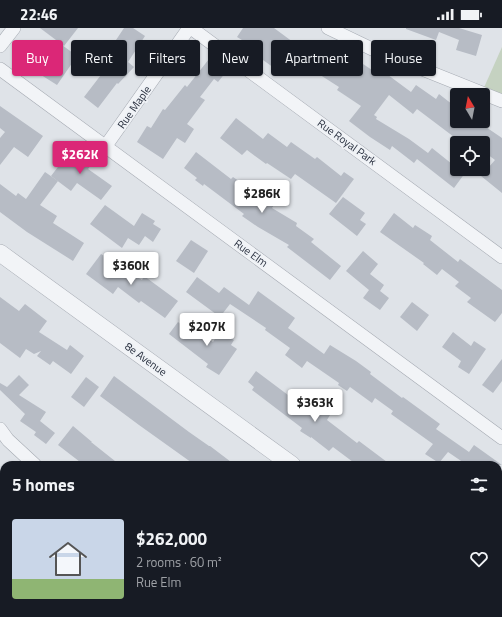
<!DOCTYPE html>
<html lang="en">
<head>
<meta charset="utf-8">
<style>
	body { margin:0; font-family:"Titillium Web",sans-serif; background:#20242c; color:#f1f3f6; height:100vh; display:flex; flex-direction:column; font-size:15px; white-space:nowrap }
	* { box-sizing:border-box; margin:0 }
	p { font-size:13px; color:#9ea1a6 }
	.icon { flex:none; width:22px; height:22px; fill:none; stroke:currentColor; stroke-width:2; stroke-linecap:round; stroke-linejoin:round }
	.map { position:relative; flex:1; overflow:hidden }
	.details { position:absolute; left:0px; top:433px; width:502px; height:156px; display:flex; flex-direction:column; background:#171b24; border-radius:12px 12px 0 0; box-shadow:0 1px 3px #0004 }
	.details>* { flex:none }
	.guide { position:absolute; left:12px; top:12px; width:478px; height:36px; display:flex; gap:8px }
	.needle { width:26px; rotate:350deg }
	.buttons { position:absolute; left:450px; top:60px; display:grid; gap:8px }
	.buttons a { display:grid; place-items:center; width:40px; height:40px; border-radius:4px; background:#171b24; box-shadow:0 1px 3px #0004; font-size:20px }
	.price { position:absolute; translate:-50% -34px; padding:0 9px; border-radius:4px; background:#fff; color:#222; font-size:13px; line-height:26px; filter:drop-shadow(0 1px 2px #0008) }
	.price::after { content:''; position:absolute; left:50%; top:24px; width:12px; height:9px; margin-left:-6px; background:inherit; clip-path:polygon(0 0,100% 0,50% 100%) }
	.price.active { background:#db2777; color:#fff }
	ul { padding:0; list-style:none }
	li { display:flex; align-items:center; gap:12px; height:100px; padding:0 12px }
	li span { display:grid; place-items:center; flex:none; width:112px; height:80px; border-radius:4px; color:#555 }
	li>.icon { margin-inline-start:auto }
	span .icon { width:48px; height:48px; fill:#fffc; stroke-width:1 }
	li b { font-size:17px }
	h2 { display:flex; justify-content:space-between; align-items:center; height:48px; padding:0 12px; font-size:17px }
	.chip { padding:0 14px; border-radius:4px; background:#171b24; box-shadow:0 1px 3px #0004; font-size:14px; line-height:36px }
	.chip.active { background:#db2777; color:#fff }
	.status { display:flex; justify-content:space-between; align-items:center; height:28px; padding:0 20px; background:#171b24; direction:ltr }
	.status svg { height:11px; fill:currentColor }
	.map>svg:first-child { display:block }
	.green { fill:#c5d2c1 }
	.building { fill:#b7bcc5 }
	.lines { fill:none; stroke-linecap:round; stroke-linejoin:round }
	.minor-casing { stroke:#a5aab2; stroke-width:14 }
	.tertiary-casing { stroke:#a5aab2; stroke-width:18 }
	.minor { stroke:#f2f4f7; stroke-width:13 }
	.tertiary { stroke:#f2f4f7; stroke-width:17 }
	.labels { text-anchor:middle; stroke-width:3.5; stroke-linejoin:round; paint-order:stroke }
	.street-label { font-size:11px; fill:#29303f; stroke:#eff2f6 }
</style>
</head>
<body>
<div class="status"><b>22:46</b><svg viewBox="0 0 49 12"><path d="M0 12V9h3v3zM5 12V6h3v6zM10 12V3h3v9zM15 12V0h3v12zM26 1h20v11H26zM47 4h2v5h-2z"/></svg></div>
<div class="map">
<svg width="502" height="589" viewBox="0 0 502 589">
	<rect width="100%" height="100%" fill="#dfe3e8"/>
	<path class="green" d="M502,19V73L482,64Z"/>
	<g class="building">
		<path d="M40,0H78L64,18Z"/>
		<path d="M124,0H133L145,8L128,34L134,39L118,56L117,55L98,80L84,69L104,43L103,42L126,17L116,12Z"/>
		<path d="M243,0H274L297,17L298,15L318,30L322,24L350,42L357,32L381,48L384,44L411,64L416,57L436,71L439,66L457,80V93H477L502,110V165L481,148L495,132L483,123V115H462L417,81L413,86L389,67L374,87L377,89L376,91L409,111L428,125L432,120L457,140V141H468L454,160L417,131L414,135L392,118L390,122L370,109L349,93L361,78L337,62L339,59L303,36L297,43L288,36L281,45L252,24L255,20L237,9Z"/>
		<path d="M406,0H459L482,7L476,28L456,22L459,12L439,4L436,12L406,1Z"/>
		<path d="M62,17L77,28L57,57L38,45L46,34L49,36Z"/>
		<path d="M209,31L226,44L218,54L214,51L200,69L205,72L187,96L194,101L185,115L177,110L163,131L137,114L147,98L151,100L163,81L165,82L185,57L187,59Z"/>
		<path d="M0,78L43,108L28,129L14,119L0,137V110L5,104L0,100Z"/>
		<path d="M236,90L263,111L268,105L287,119L291,114L315,131L317,129L341,148L344,144L354,151L336,175L295,146L291,151L267,135L266,136L247,122L242,127L220,110Z"/>
		<path d="M71,122L76,126L78,123L93,134L88,141L112,158L101,172L77,155L71,163L51,148Z"/>
		<path d="M196,124L231,151L233,149L274,177L272,180L297,195L296,198L314,211L311,214L341,238L330,252L287,219L289,217L258,199L242,188L244,186L204,156L203,158L195,152L197,150L184,140Z"/>
		<path d="M45,144L58,153L40,177L57,188L53,195L84,215L73,233L27,204L0,184V156L16,168L18,165L26,171Z"/>
		<path d="M343,169L365,185L360,192L366,196L357,208L329,186Z"/>
		<path d="M105,177L134,198L142,185L155,193L153,196L161,201L153,214L145,208L139,217L128,210L122,220L90,196Z"/>
		<path d="M394,185L413,200L415,197L432,208L430,212L458,234L460,231L502,262V285L495,294L467,274L471,270L455,258L459,254L442,241L437,247L423,236L424,235L380,204Z"/>
		<path d="M191,212L208,223L194,245L176,233Z"/>
		<path d="M363,223L378,236L370,246L384,257L380,263L389,270L380,282L363,270L369,262L346,243Z"/>
		<path d="M101,226L113,233L112,235L135,252L137,249L142,252L144,248L178,273L165,290L141,273L139,275L118,259L113,266L86,246Z"/>
		<path d="M197,249L219,265L224,259L249,277L258,263L295,290L288,300L324,326L330,317L356,333L371,344L370,346L402,370L403,369L440,396L436,401L469,424L474,417L502,437H467L448,424L439,435L425,426L433,416L391,386L393,383L375,370L372,375L350,359L347,363L338,357L339,355L307,333L302,340L285,327L290,320L265,302L266,300L230,276L220,289L186,264Z"/>
		<path d="M0,269L19,283L25,276L47,293L39,304L67,322L70,317L84,328L71,346L53,333L50,337L37,328L41,323L34,326L26,321L20,330L0,315Z"/>
		<path d="M412,274L429,287L417,303L400,289Z"/>
		<path d="M178,294L199,310L202,306L213,314L220,302L234,312L231,317L237,321L219,347L206,339L208,336L169,306Z"/>
		<path d="M453,304L471,318L474,313L486,321L469,346L458,339L461,333L442,319Z"/>
		<path d="M502,331V353L493,365L482,357Z"/>
		<path d="M256,343L288,367L290,364L314,383L318,378L330,387L327,392L357,415L359,413L391,437H357L333,419L329,423L311,409V410L300,403L302,400L252,362L254,359L248,354Z"/>
		<path d="M19,347L29,357L19,367L46,384L40,393L55,405L46,416L34,407L36,404L20,393L25,386L0,362V355L7,359Z"/>
		<path d="M114,348L189,404L209,418H210L235,437H195L139,397L100,368Z"/>
		<path d="M86,349L99,359L84,379L71,369Z"/>
		<path d="M73,398L92,414H91L120,437H84L58,417Z"/>
	</g>
	<g class="lines">
		<g class="minor-casing">
			<g id="minor">
				<path d="M191,0L502,229"/>
				<path d="M328,0L372,21L502,73"/>
				<path d="M0,18L14,0"/>
				<path d="M0,41L502,410"/>
				<path d="M105,119L189,0"/>
				<path d="M0,401L8,412L35,437"/>
				<path d="M228,585L234,589"/>
			</g>
		</g>
		<g class="tertiary-casing">
			<g id="tertiary">
				<path d="M0,225L292,437"/>
				<path d="M488,585L493,589"/>
			</g>
		</g>
		<use href="#minor" class="minor"/>
		<use href="#tertiary" class="tertiary"/>
	</g>
	<g class="labels">
		<g class="street-label">
			<text transform="translate(134 79) rotate(-55)" y="4">Rue Maple</text>
			<text transform="translate(347 114) rotate(36)" y="4">Rue Royal Park</text>
			<text transform="translate(251 225) rotate(36)" y="4">Rue Elm</text>
			<text transform="translate(146 331) rotate(36)" y="4">8e Avenue</text>
		</g>
	</g>
</svg>
<div class="buttons">
<a><svg class="needle" viewBox="-14 -14 28 28"><path d="M0-13l5 13h-10z" fill="#e53935"/><path d="M0 13l5-13h-10z" fill="#9ea1a6"/></svg></a>
<a><svg class="icon" aria-label="locate" viewBox="0 0 24 24"><circle cx="12" cy="12" r="6"/><path d="M12 2v4M12 18v4M2 12h4M18 12h4"/></svg></a>
</div>
<b class="price active" style="left:80px;top:147px">$262K</b>
<b class="price" style="left:262px;top:186px">$286K</b>
<b class="price" style="left:131px;top:258px">$360K</b>
<b class="price" style="left:207px;top:319px">$207K</b>
<b class="price" style="left:315px;top:395px">$363K</b>
<div class="guide">
<a class="chip active">Buy</a>
<a class="chip">Rent</a>
<a class="chip">Filters</a>
<a class="chip">New</a>
<a class="chip">Apartment</a>
<a class="chip">House</a>
</div>
<section class="details">
<h2>5 homes<svg class="icon" aria-label="filters" viewBox="0 0 24 24"><path d="M4 7h16M4 17h16"/><circle cx="9" cy="7" r="2"/><circle cx="15" cy="17" r="2"/></svg></h2>
<ul>
<li><span style="background:linear-gradient(#c9d6e8 75%,#8fb573 0)"><svg class="icon" aria-label="home" viewBox="0 0 24 24"><path d="M3 11l9-7 9 7M6 9v11h12V9"/></svg></span><div><b>$262,000</b><p>2 rooms · 60 m²</p><p>Rue Elm</p></div><svg class="icon" aria-label="heart" viewBox="0 0 24 24"><path d="M12 20l-8-8c-3-5 5-10 8-4 3-6 11-1 8 4z"/></svg></li>
</ul>
</section>
</div>
</body>
</html>
